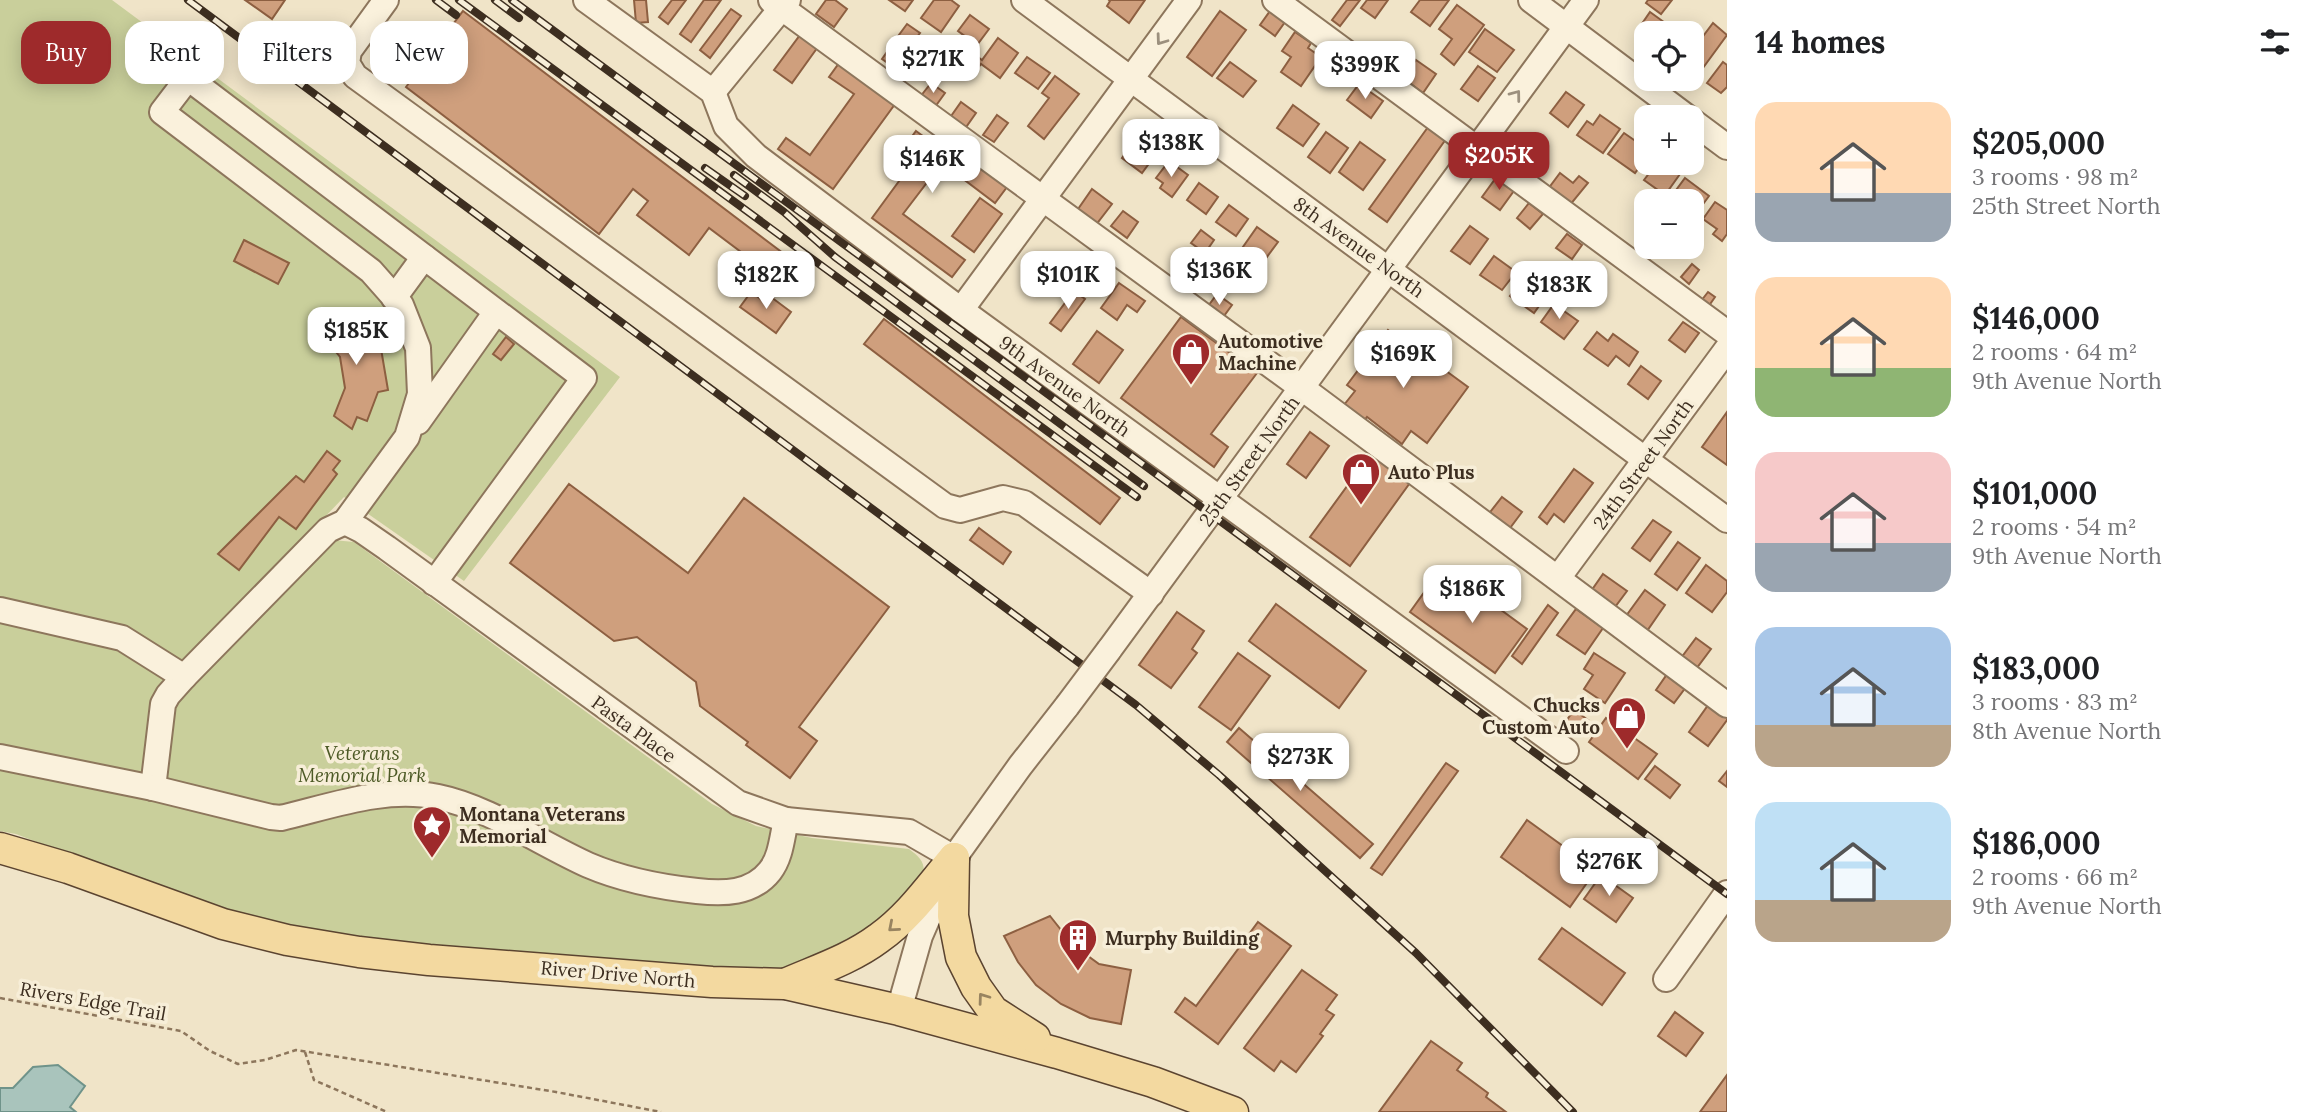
<!DOCTYPE html>
<html lang="en">
<head>
<meta charset="utf-8">
<style>
	body { margin:0; font-family:Lora,serif; background:#f2f2f2; color:#202124; height:100vh; display:flex; flex-direction:column; font-size:26px; white-space:nowrap }
	* { box-sizing:border-box; margin:0 }
	p { font-size:23px; color:#757577 }
	.icon { flex:none; width:38px; height:38px; fill:none; stroke:currentColor; stroke-width:2; stroke-linecap:round; stroke-linejoin:round }
	.map { position:relative; flex:1; overflow:hidden }
	.sheet { display:flex; flex-direction:column; background:#fff; width:595px }
	.sheet>* { flex:none }
	.hud { position:absolute; left:21px; top:21px; width:665px; height:63px; display:flex; gap:14px }
	.buttons { position:absolute; left:1634px; top:21px; display:grid; gap:14px }
	.buttons a { display:grid; place-items:center; width:70px; height:70px; border-radius:14px; background:#fff; box-shadow:0 4px 18px #0003; font-size:35px }
	.price { position:absolute; translate:-50% -60px; padding:0 16px; border-radius:14px; background:#fff; color:#222; font-size:23px; line-height:46px; filter:drop-shadow(0 2px 4px #0008) }
	.price::after { content:''; position:absolute; left:50%; top:42px; width:21px; height:16px; margin-left:-10px; background:inherit; clip-path:polygon(0 0,100% 0,50% 100%) }
	.price.selected { background:#9e2a2b; color:#fff }
	ul { padding:0; list-style:none }
	li { display:flex; align-items:center; gap:21px; height:175px; padding:0 28px }
	li span { display:grid; place-items:center; flex:none; width:196px; height:140px; border-radius:21px; color:#555 }
	li>.icon { margin-inline-start:auto }
	span .icon { width:84px; height:84px; fill:#fffc; stroke-width:1 }
	li b { font-size:30px }
	h2 { display:flex; justify-content:space-between; align-items:center; height:84px; padding:0 28px; font-size:30px }
	.pill { padding:0 24px; border-radius:21px; background:#fff; box-shadow:0 4px 18px #0003; font-size:24px; line-height:63px }
	.pill.selected { background:#9e2a2b; color:#fff }
	main { display:flex; flex:1; min-height:0 }
	.map>svg:first-child { display:block }
	.green { fill:#c9cf9b }
	.water { fill:#a9c4bc; stroke:#6f938a; stroke-width:2 }
	.building { fill:#cf9f7d; stroke:#8d5f41; stroke-width:2 }
	.lines { fill:none; stroke-linecap:round; stroke-linejoin:round }
	.minor-casing { stroke:#8d765c; stroke-width:28 }
	.major-casing { stroke:#5b4430; stroke-width:33 }
	.path { stroke:#8d765c; stroke-width:2.5; stroke-dasharray:5 3.5; stroke-linecap:butt }
	.minor { stroke:#faf1dc; stroke-width:24 }
	.major { stroke:#f3d9a0; stroke-width:30 }
	.rail-casing { stroke:#3d2e20; stroke-width:8 }
	.rail { stroke:#f7eed8; stroke-width:5; stroke-dasharray:16; stroke-linecap:butt }
	.minor-bridge-casing { stroke:#8d765c; stroke-width:28; stroke-linecap:butt }
	.minor-bridge { stroke:#faf1dc; stroke-width:24 }
	.oneway { stroke:#9c907e }
	.oneway2 { stroke:#988460 }
	.labels { text-anchor:middle; stroke-width:7; stroke-linejoin:round; paint-order:stroke }
	.street-label { font-size:19px; fill:#3d2e20; stroke:#f7eed8 }
	.poi-label { font-size:19px; font-weight:bold; fill:#3d2e20; stroke:#f7eed8; text-anchor:start }
	.park-label { font-size:19px; font-style:italic; fill:#4d5a26; stroke:#f7eed8 }
</style>
</head>
<body>
<main>
<div class="map">
<svg width="1727" height="1112" viewBox="0 0 1727 1112">
	<rect width="100%" height="100%" fill="#f0e4c8"/>
	<path class="green" d="M0,0H112L620,377L464,581L344,497L208,639L230,649L333,540L354,542L712,804L756,826L812,838L909,849C921,858 926,863 923,879L873,928L820,959L768,972L363,941L274,926L203,906L16,834L0,831Z"/>
	<path class="water" d="M58,1065L85,1086L70,1107L76,1112H0V1088H13L33,1067Z"/>
	<g class="building">
		<path d="M245,0H285L272,19Z"/>
		<path d="M634,0H646L648,22L636,23Z"/>
		<path d="M672,0H686L668,24L659,17Z"/>
		<path d="M704,0H721L691,42L680,34Z"/>
		<path d="M826,0H835L847,9L834,27L816,14Z"/>
		<path d="M889,0H913L905,11Z"/>
		<path d="M934,0H951L959,6L941,32L921,18Z"/>
		<path d="M1109,0H1145L1129,23L1107,6L1110,1Z"/>
		<path d="M1347,0H1360L1340,26L1332,20Z"/>
		<path d="M1367,0H1388L1375,18L1361,8Z"/>
		<path d="M1420,0H1449L1430,26L1411,12Z"/>
		<path d="M1648,0H1672L1661,14L1646,3Z"/>
		<path d="M1457,5L1484,25L1454,65L1441,54L1452,39L1439,29Z"/>
		<path d="M731,9L741,16L710,58L700,50Z"/>
		<path d="M463,11L808,272L793,291L709,228L689,255L637,215L648,201L633,189L599,234L406,87Z"/>
		<path d="M1220,11L1246,30L1212,76L1187,57Z"/>
		<path d="M1270,11L1285,22L1275,36L1260,25Z"/>
		<path d="M1650,12L1679,33L1647,34L1639,28Z"/>
		<path d="M970,15L989,29L977,45L958,31Z"/>
		<path d="M1713,23L1727,35L1700,72L1692,67V51Z"/>
		<path d="M907,24L920,33L906,52L893,43Z"/>
		<path d="M1485,29L1514,50L1497,72L1469,52Z"/>
		<path d="M803,31L820,44L792,83L774,70Z"/>
		<path d="M1295,32L1311,43L1308,48L1321,57L1301,86L1281,72L1291,57L1282,51Z"/>
		<path d="M998,38L1018,53L1000,78L981,64L975,72L959,61L967,49L982,60Z"/>
		<path d="M892,45L917,64L908,77L882,59Z"/>
		<path d="M1332,56L1342,64L1328,83L1318,75Z"/>
		<path d="M1027,57L1050,73L1038,89L1015,73Z"/>
		<path d="M842,59L898,100L833,189L778,149L786,138L810,155L854,94L829,77Z"/>
		<path d="M1416,60L1436,74L1423,93L1403,78Z"/>
		<path d="M1230,62L1256,81L1243,97L1217,78Z"/>
		<path d="M1723,62L1727,65V87L1721,93L1707,83Z"/>
		<path d="M1478,66L1495,78L1478,101L1461,89Z"/>
		<path d="M1055,76L1079,94L1044,139L1028,126L1049,98L1042,93Z"/>
		<path d="M931,83L945,93L935,107L920,97Z"/>
		<path d="M1359,84L1383,101L1371,118L1347,100Z"/>
		<path d="M1566,92L1584,105L1568,127L1550,113Z"/>
		<path d="M961,102L976,113L964,130L949,119Z"/>
		<path d="M1293,105L1319,124L1303,146L1277,128Z"/>
		<path d="M997,115L1008,123L994,142L983,135Z"/>
		<path d="M1600,115L1620,129L1603,153L1577,135L1587,121L1593,125Z"/>
		<path d="M1428,127L1446,139L1387,222L1369,209Z"/>
		<path d="M916,131L949,155L957,144L1010,183L995,203L942,163L903,214L965,260L952,277L872,218L902,177L889,168Z"/>
		<path d="M1326,132L1348,148L1330,173L1308,157Z"/>
		<path d="M1624,133L1647,149V157L1635,173L1608,154Z"/>
		<path d="M1136,139L1156,154L1142,173L1122,158Z"/>
		<path d="M1360,142L1385,160L1363,190L1339,172Z"/>
		<path d="M1520,148L1535,159L1526,172L1510,161Z"/>
		<path d="M1169,161L1188,175L1172,197L1160,188L1163,183L1156,178Z"/>
		<path d="M1657,163H1665L1680,174L1665,195L1644,180Z"/>
		<path d="M1560,173L1573,183L1579,176L1588,183L1570,205L1548,189Z"/>
		<path d="M1498,175L1516,188L1500,210L1482,197Z"/>
		<path d="M1685,178L1709,196L1692,219V201H1668Z"/>
		<path d="M1199,183L1218,197L1206,214L1187,200Z"/>
		<path d="M1092,189L1112,204L1095,226L1076,212Z"/>
		<path d="M980,198L1002,214L974,252L952,236Z"/>
		<path d="M1715,202L1727,210V234L1722,241L1713,234L1717,229L1703,219Z"/>
		<path d="M1529,203L1543,214L1530,229L1517,218Z"/>
		<path d="M1229,205L1248,219L1236,236L1216,222Z"/>
		<path d="M1123,211L1138,222L1127,238L1111,226Z"/>
		<path d="M1470,226L1488,239L1470,264L1451,251Z"/>
		<path d="M1257,227L1278,242L1258,269L1238,254Z"/>
		<path d="M1647,227V247H1657L1653,252L1637,240Z"/>
		<path d="M1201,230L1214,240L1205,253L1191,243Z"/>
		<path d="M1567,234L1582,245L1572,259L1556,248Z"/>
		<path d="M244,240L289,263L278,284L234,261Z"/>
		<path d="M1494,256L1516,272L1502,290L1480,275Z"/>
		<path d="M1692,264L1699,270L1689,284L1681,277Z"/>
		<path d="M1520,282L1544,299L1534,313L1510,296Z"/>
		<path d="M1119,283L1145,301L1137,312L1127,305L1117,320L1101,308Z"/>
		<path d="M1074,291L1085,299L1061,331L1050,323Z"/>
		<path d="M751,292L762,300L767,294L791,312L776,333L740,307Z"/>
		<path d="M1708,292L1715,297L1706,310L1698,305Z"/>
		<path d="M1217,294L1232,305L1221,320L1206,309Z"/>
		<path d="M1554,304L1578,321L1564,339L1541,322Z"/>
		<path d="M350,312L373,338L379,337L388,390L378,392L367,421L357,417L352,429L334,416L345,388L340,357L321,333L334,313L341,320Z"/>
		<path d="M1181,317L1257,373L1211,434L1228,447L1214,467L1121,398Z"/>
		<path d="M884,319L1120,498L1100,524L864,344Z"/>
		<path d="M1683,322L1699,333L1685,352L1669,340Z"/>
		<path d="M1388,330L1408,345L1411,340L1430,354L1427,357L1468,387L1427,443L1411,431L1402,444L1367,417L1361,425L1340,410L1355,391L1347,385Z"/>
		<path d="M1097,331L1123,350L1099,383L1073,364Z"/>
		<path d="M1597,332L1608,341L1613,334L1638,352L1629,366L1616,356L1608,366L1584,349Z"/>
		<path d="M506,337L514,344L501,360L493,354Z"/>
		<path d="M1641,366L1661,381L1648,399L1628,384Z"/>
		<path d="M1727,412V465L1702,447Z"/>
		<path d="M1310,432L1329,446L1306,478L1287,464Z"/>
		<path d="M327,451L340,461L333,470L337,474L296,529L279,517L239,570L218,554L296,476L304,482Z"/>
		<path d="M1372,452L1412,480L1350,566L1310,537Z"/>
		<path d="M1574,469L1593,483L1564,522L1554,514L1547,524L1539,517Z"/>
		<path d="M569,484L688,573L744,498L889,607L799,727L817,741L790,778L746,745L748,742L700,706L696,682L637,637L614,641L510,563Z"/>
		<path d="M1502,497L1522,512L1507,532L1487,516Z"/>
		<path d="M1653,520L1671,532L1650,561L1632,548Z"/>
		<path d="M979,528L1011,552L1003,564L970,540Z"/>
		<path d="M1678,542L1700,558L1677,590L1655,574Z"/>
		<path d="M1706,565L1727,581V592L1712,612L1686,593Z"/>
		<path d="M1603,574L1627,591L1612,611L1589,594Z"/>
		<path d="M1467,585L1527,629L1495,673L1410,612L1428,587L1452,605Z"/>
		<path d="M1645,590L1665,605L1647,631L1626,616Z"/>
		<path d="M1276,604L1366,671L1339,708L1249,641Z"/>
		<path d="M1548,605L1558,613L1522,664L1512,656Z"/>
		<path d="M1576,609L1603,628L1585,654L1557,635Z"/>
		<path d="M1177,612L1204,631L1192,649L1197,653L1171,688L1139,665Z"/>
		<path d="M1696,638L1711,649L1696,669L1681,658Z"/>
		<path d="M1238,653L1270,676L1231,730L1199,707Z"/>
		<path d="M1594,653L1625,673L1605,703L1584,689L1593,675L1584,669Z"/>
		<path d="M1670,670L1689,683L1674,703L1656,690Z"/>
		<path d="M1711,701L1727,713V720L1708,746L1689,732Z"/>
		<path d="M1574,710L1588,720L1578,734L1564,724Z"/>
		<path d="M1606,718L1657,754L1638,779L1589,742Z"/>
		<path d="M1239,728L1373,844L1360,858L1227,742Z"/>
		<path d="M1446,763L1458,771L1382,875L1371,868Z"/>
		<path d="M1655,766L1680,785L1670,798L1645,779Z"/>
		<path d="M1727,771V787L1719,781Z"/>
		<path d="M1527,820L1596,870L1570,907L1501,857Z"/>
		<path d="M1601,875L1633,898L1616,922L1584,899Z"/>
		<path d="M1050,916L1073,945L1099,964L1131,970L1121,1024L1090,1018L1061,1004L1036,985L1018,962L1004,936Z"/>
		<path d="M1258,922L1291,946L1218,1044L1175,1012L1185,998L1196,1006Z"/>
		<path d="M1562,928L1625,973L1602,1005L1539,959Z"/>
		<path d="M1302,970L1337,995L1326,1010L1334,1015L1320,1034L1323,1036L1296,1072L1281,1061L1274,1071L1244,1048Z"/>
		<path d="M1675,1012L1703,1033L1686,1056L1658,1036Z"/>
		<path d="M1431,1041L1462,1063L1457,1070L1488,1093L1486,1097L1506,1112H1379Z"/>
		<path d="M1727,1075V1112H1700Z"/>
	</g>
	<g class="lines">
		<g class="minor-casing">
			<g id="minor">
				<path d="M386,0L349,51L347,63L355,76L945,506L960,510L1003,498L1024,503L1151,594"/>
				<path d="M586,0L713,92L726,126L756,156L961,310L1566,751"/>
				<path d="M771,0L1302,388L1727,705"/>
				<path d="M1024,0L1727,520"/>
				<path d="M1275,0L1727,333"/>
				<path d="M1531,0L1687,117"/>
				<path d="M713,92L788,0"/>
				<path d="M1692,121L1727,147"/>
				<path d="M394,298L424,257"/>
				<path d="M961,310L1189,0"/>
				<path d="M418,422L496,312"/>
				<path d="M345,522L361,530L387,548L738,803L786,820L909,832L954,858"/>
				<path d="M1558,578L1727,349"/>
				<path d="M0,610L122,638L184,677L168,695L163,704L153,788"/>
				<path d="M1109,650L1586,0"/>
				<path d="M184,677L328,530L345,522L407,437L420,394L418,348L401,305L371,271L162,112L188,78L584,378L434,583"/>
				<path d="M0,757L153,788L271,817L281,818C332,806 385,786 438,797C488,807 541,844 588,865C623,880 659,887 697,891C723,894 752,894 770,871C781,857 782,837 786,820"/>
				<path d="M1666,979L1727,893"/>
				<path d="M899,1010L920,936L954,858L1020,766L1067,706"/>
			</g>
		</g>
		<g class="major-casing">
			<g id="major">
				<path d="M0,848L68,868L223,924L287,940L359,952L429,960L712,982L785,984L899,1010L1057,1053L1153,1082L1233,1112"/>
				<path d="M954,858L953,916L961,957L976,987L993,1011L1035,1038"/>
				<path d="M785,984C817,970 851,959 879,938C909,917 931,885 954,858"/>
			</g>
		</g>
		<g class="path">
			<path d="M0,998L181,1031L210,1051L238,1064L265,1060L296,1050L556,1092L661,1112"/>
			<path d="M305,1052L314,1080L387,1112"/>
		</g>
		<use href="#minor" class="minor"/>
		<use href="#major" class="major"/>
		<g class="rail-casing">
			<g id="rail">
				<path d="M188,0L1136,705L1219,775L1416,953L1573,1112"/>
				<path d="M436,0L456,15"/>
				<path d="M459,0L1137,497"/>
				<path d="M495,0L519,18"/>
				<path d="M512,0L1727,894"/>
				<path d="M705,168L745,196"/>
				<path d="M734,175L784,212L835,257L1144,486"/>
			</g>
		</g>
		<use href="#rail" class="rail"/>
		<g class="minor-bridge-casing">
			<path id="minor-bridge" d="M1067,706L1109,650"/>
		</g>
		<use href="#minor-bridge" class="minor-bridge"/>
	</g>
	<defs><path id="oneway-chevron" d="M-2-3.5L2.5 0L-2 3.5" fill="none" stroke-width="1.6" stroke-linecap="round" stroke-linejoin="round" transform="scale(1.75)"/></defs>
	<g class="oneway">
		<use href="#oneway-chevron" transform="translate(1161 40) rotate(126)"/>
		<use href="#oneway-chevron" transform="translate(1516 95) rotate(-53)"/>
	</g>
	<g class="oneway2">
		<use href="#oneway-chevron" transform="translate(893 927) rotate(139)"/>
		<use href="#oneway-chevron" transform="translate(983 998) rotate(-126)"/>
	</g>
	<defs>
		<g id="shop-pin" transform="scale(2.0125)"><path d="M0 17L-7.5 6A9.5 9.5 0 1 1 7.5 6Z" fill="#9e2a2b" stroke="#f7eed8"/><path d="M-5-2.5h2.3a2.7 3.5 0 0 1 5.4 0H5L5.5 6h-11ZM-1.5-2.5h3a1.5 2.3 0 0 0-3 0Z" fill="#fff"/></g>
		<g id="sight-pin" transform="scale(2.0125)"><path d="M0 17L-7.5 6A9.5 9.5 0 1 1 7.5 6Z" fill="#9e2a2b" stroke="#f7eed8"/><path d="M0-6L1.8-2.2L6-1.7L2.9 1.2L3.7 5.4L0 3.3L-3.7 5.4L-2.9 1.2L-6-1.7L-1.8-2.2Z" fill="#fff"/></g>
		<g id="building-pin" transform="scale(2.0125)"><path d="M0 17L-7.5 6A9.5 9.5 0 1 1 7.5 6Z" fill="#9e2a2b" stroke="#f7eed8"/><path d="M-4-6H4V6H1V3H-1V6H-4ZM-2.5-4.3h1.7v1.8h-1.7ZM.8-4.3h1.7v1.8H.8ZM-2.5-1h1.7V.8h-1.7ZM.8-1h1.7V.8H.8Z" fill="#fff"/></g>
	</defs>
	<g fill-rule="evenodd">
		<use href="#shop-pin" x="1191" y="352"/>
		<use href="#shop-pin" x="1361" y="472"/>
		<use href="#shop-pin" x="1627" y="716"/>
		<use href="#sight-pin" x="432" y="825"/>
		<use href="#building-pin" x="1078" y="938"/>
	</g>
	<g class="labels">
		<g class="street-label">
			<text transform="translate(1359 247) rotate(36)" y="7">8th Avenue North</text>
			<text transform="translate(1065 386) rotate(36)" y="7">9th Avenue North</text>
			<text transform="translate(1249 461) rotate(-54)" y="7">25th Street North</text>
			<text transform="translate(1643 464) rotate(-54)" y="7">24th Street North</text>
			<text transform="translate(634 729) rotate(36)" y="7">Pasta Place</text>
			<text transform="translate(618 974) rotate(5)" y="7">River Drive North</text>
			<text transform="translate(93 1001) rotate(10)" y="7">Rivers Edge Trail</text>
		</g>
		<g class="poi-label">
			<text x="1218" y="348">Automotive<tspan x="1218" dy="22">Machine</tspan></text>
			<text x="1388" y="479">Auto Plus</text>
			<text x="1600" y="712" text-anchor="end">Chucks<tspan x="1600" dy="22">Custom Auto</tspan></text>
			<text x="459" y="821">Montana Veterans<tspan x="459" dy="22">Memorial</tspan></text>
			<text x="1105" y="945">Murphy Building</text>
		</g>
		<g class="park-label">
			<text x="362" y="760">Veterans<tspan x="362" dy="22">Memorial Park</tspan></text>
		</g>
	</g>
</svg>
<div class="buttons">
<a><svg class="icon" aria-label="locate" viewBox="0 0 24 24"><circle cx="12" cy="12" r="6"/><path d="M12 2v4M12 18v4M2 12h4M18 12h4"/></svg></a>
<a>+</a>
<a>−</a>
</div>
<b class="price" style="left:933px;top:95px">$271K</b>
<b class="price" style="left:1365px;top:101px">$399K</b>
<b class="price" style="left:1171px;top:179px">$138K</b>
<b class="price selected" style="left:1499px;top:192px">$205K</b>
<b class="price" style="left:932px;top:195px">$146K</b>
<b class="price" style="left:1219px;top:307px">$136K</b>
<b class="price" style="left:766px;top:311px">$182K</b>
<b class="price" style="left:1068px;top:311px">$101K</b>
<b class="price" style="left:1559px;top:321px">$183K</b>
<b class="price" style="left:356px;top:367px">$185K</b>
<b class="price" style="left:1403px;top:390px">$169K</b>
<b class="price" style="left:1472px;top:625px">$186K</b>
<b class="price" style="left:1300px;top:793px">$273K</b>
<b class="price" style="left:1609px;top:898px">$276K</b>
<div class="hud">
<a class="pill selected">Buy</a>
<a class="pill">Rent</a>
<a class="pill">Filters</a>
<a class="pill">New</a>
</div>
</div>
<section class="sheet">
<h2>14 homes<svg class="icon" aria-label="filters" viewBox="0 0 24 24"><path d="M4 7h16M4 17h16"/><circle cx="9" cy="7" r="2"/><circle cx="15" cy="17" r="2"/></svg></h2>
<ul>
<li><span style="background:linear-gradient(#ffd9b3 65%,#9aa5b1 0)"><svg class="icon" aria-label="home" viewBox="0 0 24 24"><path d="M3 11l9-7 9 7M6 9v11h12V9"/></svg></span><div><b>$205,000</b><p>3 rooms · 98 m²</p><p>25th Street North</p></div></li>
<li><span style="background:linear-gradient(#ffd9b3 65%,#8fb573 0)"><svg class="icon" aria-label="home" viewBox="0 0 24 24"><path d="M3 11l9-7 9 7M6 9v11h12V9"/></svg></span><div><b>$146,000</b><p>2 rooms · 64 m²</p><p>9th Avenue North</p></div></li>
<li><span style="background:linear-gradient(#f6c9c9 65%,#9aa5b1 0)"><svg class="icon" aria-label="home" viewBox="0 0 24 24"><path d="M3 11l9-7 9 7M6 9v11h12V9"/></svg></span><div><b>$101,000</b><p>2 rooms · 54 m²</p><p>9th Avenue North</p></div></li>
<li><span style="background:linear-gradient(#a9c7e8 70%,#b9a48a 0)"><svg class="icon" aria-label="home" viewBox="0 0 24 24"><path d="M3 11l9-7 9 7M6 9v11h12V9"/></svg></span><div><b>$183,000</b><p>3 rooms · 83 m²</p><p>8th Avenue North</p></div></li>
<li><span style="background:linear-gradient(#bfe0f5 70%,#b9a48a 0)"><svg class="icon" aria-label="home" viewBox="0 0 24 24"><path d="M3 11l9-7 9 7M6 9v11h12V9"/></svg></span><div><b>$186,000</b><p>2 rooms · 66 m²</p><p>9th Avenue North</p></div></li>
</ul>
</section>
</main>
</body>
</html>
